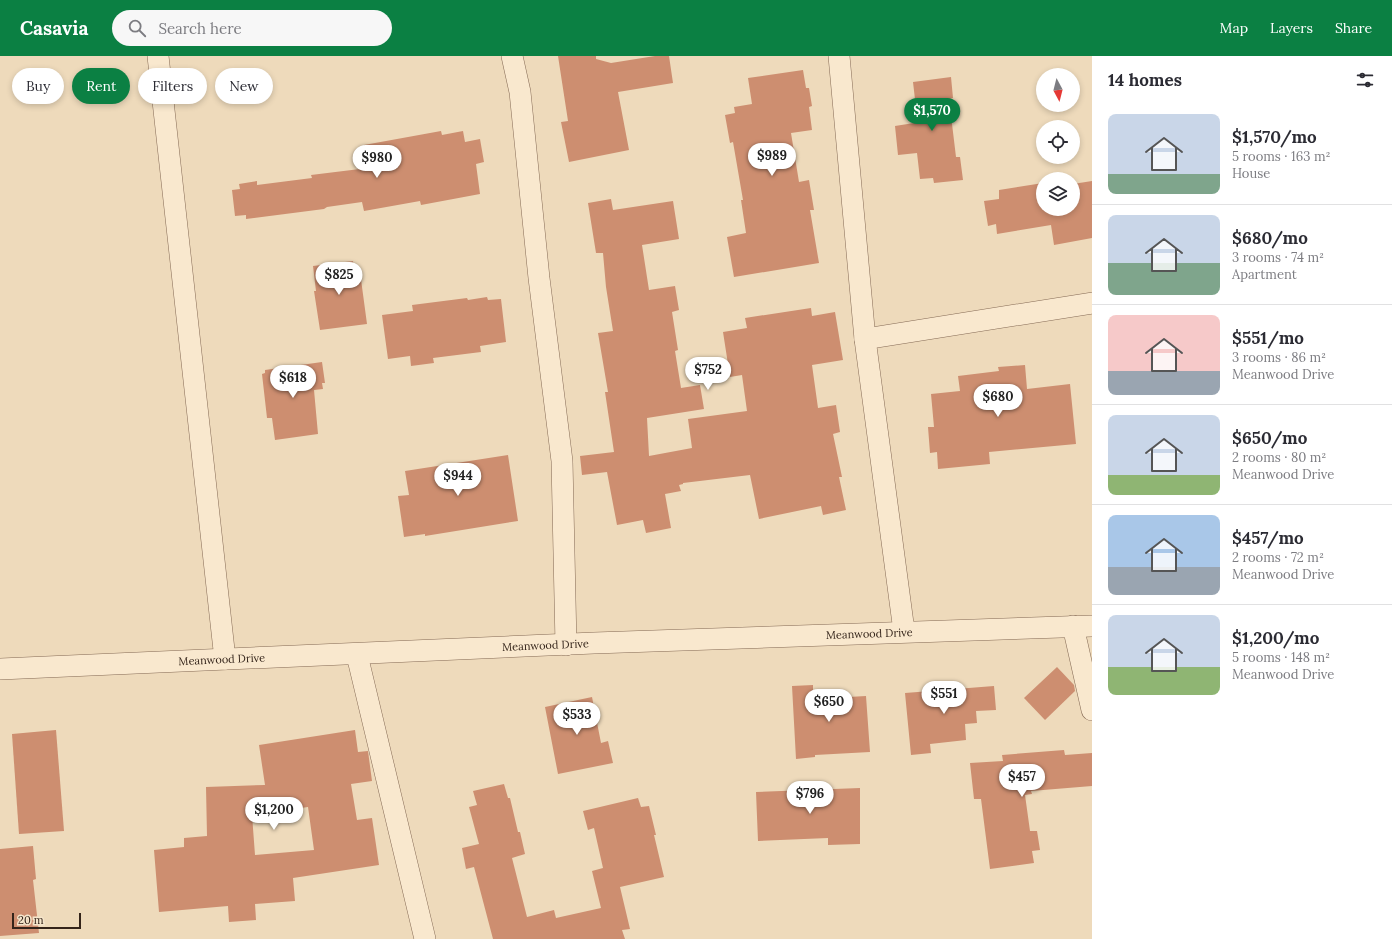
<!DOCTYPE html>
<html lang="en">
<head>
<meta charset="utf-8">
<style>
	body { margin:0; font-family:Lora,serif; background:#f7f7f7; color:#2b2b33; height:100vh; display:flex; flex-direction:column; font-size:15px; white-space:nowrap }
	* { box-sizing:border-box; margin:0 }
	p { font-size:13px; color:#7c7c81 }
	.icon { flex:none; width:22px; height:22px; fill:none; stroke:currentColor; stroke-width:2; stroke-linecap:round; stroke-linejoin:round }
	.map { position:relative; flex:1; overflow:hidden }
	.sheet { display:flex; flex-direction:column; background:#fff; width:300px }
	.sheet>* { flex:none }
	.guide { position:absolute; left:12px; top:12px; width:380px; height:36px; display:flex; gap:8px }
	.needle { width:26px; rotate:173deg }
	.fabs { position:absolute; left:1036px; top:12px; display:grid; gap:8px }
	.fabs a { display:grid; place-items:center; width:44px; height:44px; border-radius:50%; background:#fff; box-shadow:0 2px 6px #0003; font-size:20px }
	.scale { position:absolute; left:12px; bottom:10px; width:69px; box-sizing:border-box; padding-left:4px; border:2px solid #34241a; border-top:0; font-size:11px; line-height:14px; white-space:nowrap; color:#34241a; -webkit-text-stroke:3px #f5e5cb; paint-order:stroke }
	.price { position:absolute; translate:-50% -34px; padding:0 9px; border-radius:14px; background:#fff; color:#222; font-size:13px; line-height:26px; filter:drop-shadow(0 1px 2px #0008) }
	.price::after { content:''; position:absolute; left:50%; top:24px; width:12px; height:9px; margin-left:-6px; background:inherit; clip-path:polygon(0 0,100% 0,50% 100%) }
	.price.on { background:#0b8043; color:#fff }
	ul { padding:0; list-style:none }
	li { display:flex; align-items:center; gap:12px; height:100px; padding:0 16px }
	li+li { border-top:1px solid #e1e1e2 }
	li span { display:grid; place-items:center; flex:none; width:112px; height:80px; border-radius:8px; color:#555 }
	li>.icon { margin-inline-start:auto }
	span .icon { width:48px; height:48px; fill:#fffc; stroke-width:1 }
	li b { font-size:17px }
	h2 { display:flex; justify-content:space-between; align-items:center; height:48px; padding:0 16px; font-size:17px }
	.tag { padding:0 14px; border-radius:18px; background:#fff; box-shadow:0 2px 6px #0003; font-size:14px; line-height:36px }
	.tag.on { background:#0b8043; color:#fff }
	header { display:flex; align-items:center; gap:24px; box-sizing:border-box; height:56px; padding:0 20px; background:#0b8043; color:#fff }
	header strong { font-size:19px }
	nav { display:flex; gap:22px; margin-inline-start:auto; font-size:14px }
	.search { width:280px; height:36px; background:#f7f7f7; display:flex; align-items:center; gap:10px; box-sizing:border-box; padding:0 14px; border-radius:22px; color:#7c7c81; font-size:15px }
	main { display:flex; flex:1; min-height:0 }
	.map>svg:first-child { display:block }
	.building { fill:#cd8e70; fill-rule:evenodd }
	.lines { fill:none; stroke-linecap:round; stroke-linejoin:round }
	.street-casing { stroke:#856a55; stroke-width:22 }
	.street { stroke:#f9e8ce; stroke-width:21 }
	.labels { text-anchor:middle; stroke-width:3.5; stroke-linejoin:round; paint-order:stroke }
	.street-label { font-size:11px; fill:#34241a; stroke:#f5e5cb }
</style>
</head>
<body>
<header>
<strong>Casavia</strong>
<div class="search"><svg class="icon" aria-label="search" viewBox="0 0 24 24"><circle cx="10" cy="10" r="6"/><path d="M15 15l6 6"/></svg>Search here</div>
<nav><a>Map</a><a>Layers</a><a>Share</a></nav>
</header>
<main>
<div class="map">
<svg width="1092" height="883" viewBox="0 0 1092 883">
	<rect width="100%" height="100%" fill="#eedabb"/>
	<g class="building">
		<path d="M558,0H596V3L611,7L655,0H669L673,27L618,36L629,94L569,106L561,66L568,65Z"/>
		<path d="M803,14L806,32H809L812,50L809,51L812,74L791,77L799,126L809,124L814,154H810L819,207L734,221L727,181L746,177L741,144H743L733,86L730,87L725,59L735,57L734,51L752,48L748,22Z"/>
		<path d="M951,21L953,42L949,43L956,101H960L963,124L934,127L933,122L920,123L917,97L898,99L895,70L914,67L912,52H916L913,26Z"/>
		<path d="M441,75L442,79L463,75L465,86L480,83L484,106L476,108L480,138L421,149L420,145L364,155L362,146L327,151L324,153L246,163V159L235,160L232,134L240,133L239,128L257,125V129L312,122L311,119L368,112L364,89Z"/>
		<path d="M1092,125V182L1054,189L1051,169L997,178L996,168L988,170L984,145L999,143V134L1043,127V153H1073V128Z"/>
		<path d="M611,143L613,154L673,145L679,183L642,189L649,234L675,230L679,254L672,256L678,294L675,295L681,332L700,329L704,353L647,362L649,400L692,392L688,363L747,355L742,319L730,321L723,276L747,272L745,262L811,252L812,260L835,256L843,304L812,309L818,352L836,349L840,376L833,378L842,421H839L846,454L823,459L821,450L759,463L750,419L683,427V428L679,429L681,435L665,438L671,472L646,477L643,464L617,469L607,416L582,419L580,400L614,396L605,336H608L598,277L613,275L606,231L603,197H596L588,147Z"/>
		<path d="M353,205L355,217L360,216L367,268L320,274L314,235H316L313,210Z"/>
		<path d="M487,241L488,244L501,243L506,286L480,290L481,296L433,302L434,307L411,310L410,300L388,303L382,259L413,255L412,249L467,242L468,244Z"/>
		<path d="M322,306L325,327H322L323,333L314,334L318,378L275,384L272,362H267L262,318L265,317V314Z"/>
		<path d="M1025,309L1027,333L1070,328L1076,388L989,396L990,408L938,413L937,396L930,397L928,371H934L931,338L960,335L958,320L999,315L998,311Z"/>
		<path d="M508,399L518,465L425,480V478L404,481L398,440L409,439L405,415Z"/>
		<path d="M1057,611L1074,629L1075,635L1045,664L1024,642Z"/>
		<path d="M813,629V635L831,634V642L866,640L870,696L815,699V701L796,703L792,630Z"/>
		<path d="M994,630L996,654L976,655L977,667L965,668L966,684L930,688L931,697L911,699L905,637Z"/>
		<path d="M592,641L601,687L608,685L613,707L558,718L545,651Z"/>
		<path d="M56,674L64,775L19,778L12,678Z"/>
		<path d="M355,674L358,696L368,695L372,725L351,728L357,764L372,762L379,809L293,822L295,845L255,848L256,864L229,866L228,850L159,856L154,794L184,791V782L207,780L206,731L265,729L259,689ZM308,751L314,794L255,799L252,759Z"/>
		<path d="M1064,694L1065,699L1092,697V730L1031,735L1032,738L1025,739L1030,775H1037L1040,794L1032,795L1034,807L990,813L981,743H974L970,707L1003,705L1002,699Z"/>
		<path d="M504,728L508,742H510L518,776H520L525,798L512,802L527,861L554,854L556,862L601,852L592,815L603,812L594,772L588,774L583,755L638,742L641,751L649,750L656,779H654L664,821L620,831L630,873L622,874L625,883H493L474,811L466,813L462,792L479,788L469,751L477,749L473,735Z"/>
		<path d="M860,732V788L828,789V782L758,785L756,736Z"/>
		<path d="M33,790L36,823L33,824L39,877L0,880V793Z"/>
	</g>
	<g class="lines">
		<g class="street-casing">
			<g id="street">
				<path d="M158,0L225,603"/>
				<path d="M512,0L520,36L539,222L562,405L566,589"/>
				<path d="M839,0L865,283L904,575"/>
				<path d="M865,283L1092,247"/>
				<path d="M1073,570L1092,654"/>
				<path d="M357,599L425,883"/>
				<path id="s1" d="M0,613L594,587L1092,570"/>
			</g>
		</g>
		<use href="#street" class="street"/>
	</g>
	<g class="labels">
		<g class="street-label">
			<text dy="4" stroke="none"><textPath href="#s1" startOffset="870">Meanwood Drive</textPath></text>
			<text dy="4" stroke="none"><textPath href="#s1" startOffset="546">Meanwood Drive</textPath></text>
			<text dy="4" stroke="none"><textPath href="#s1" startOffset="222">Meanwood Drive</textPath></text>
		</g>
	</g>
</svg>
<div class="fabs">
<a><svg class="needle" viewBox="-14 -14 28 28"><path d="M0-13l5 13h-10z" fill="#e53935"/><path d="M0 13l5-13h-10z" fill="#7c7c81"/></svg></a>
<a><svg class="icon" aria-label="locate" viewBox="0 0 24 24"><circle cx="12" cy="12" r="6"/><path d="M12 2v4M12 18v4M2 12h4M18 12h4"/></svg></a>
<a><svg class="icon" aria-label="layers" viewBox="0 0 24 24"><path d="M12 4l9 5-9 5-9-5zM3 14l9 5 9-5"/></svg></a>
</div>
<div class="scale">20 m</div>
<b class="price on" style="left:932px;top:76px">$1,570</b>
<b class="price" style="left:772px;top:121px">$989</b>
<b class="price" style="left:377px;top:123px">$980</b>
<b class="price" style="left:339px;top:240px">$825</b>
<b class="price" style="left:708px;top:335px">$752</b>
<b class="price" style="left:293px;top:343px">$618</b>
<b class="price" style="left:998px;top:362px">$680</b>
<b class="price" style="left:458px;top:441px">$944</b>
<b class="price" style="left:944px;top:659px">$551</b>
<b class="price" style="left:829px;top:667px">$650</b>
<b class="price" style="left:577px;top:680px">$533</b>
<b class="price" style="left:1022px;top:742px">$457</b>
<b class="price" style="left:810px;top:759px">$796</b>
<b class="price" style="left:274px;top:775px">$1,200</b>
<div class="guide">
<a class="tag">Buy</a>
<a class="tag on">Rent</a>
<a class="tag">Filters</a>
<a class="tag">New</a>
</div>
</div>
<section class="sheet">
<h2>14 homes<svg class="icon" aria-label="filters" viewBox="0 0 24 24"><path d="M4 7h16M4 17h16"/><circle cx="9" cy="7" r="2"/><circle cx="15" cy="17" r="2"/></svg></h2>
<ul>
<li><span style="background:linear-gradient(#c9d6e8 75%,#7fa58c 0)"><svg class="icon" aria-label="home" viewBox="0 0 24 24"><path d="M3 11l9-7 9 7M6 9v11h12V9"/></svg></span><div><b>$1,570/mo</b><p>5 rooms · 163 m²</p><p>House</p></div></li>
<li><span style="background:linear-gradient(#c9d6e8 60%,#7fa58c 0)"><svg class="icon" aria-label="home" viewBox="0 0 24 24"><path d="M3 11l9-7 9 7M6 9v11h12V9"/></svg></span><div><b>$680/mo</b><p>3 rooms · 74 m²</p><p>Apartment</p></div></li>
<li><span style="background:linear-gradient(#f6c9c9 70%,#9aa5b1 0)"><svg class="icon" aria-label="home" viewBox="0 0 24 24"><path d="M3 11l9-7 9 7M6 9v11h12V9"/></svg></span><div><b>$551/mo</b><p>3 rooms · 86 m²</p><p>Meanwood Drive</p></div></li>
<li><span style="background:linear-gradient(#c9d6e8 75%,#8fb573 0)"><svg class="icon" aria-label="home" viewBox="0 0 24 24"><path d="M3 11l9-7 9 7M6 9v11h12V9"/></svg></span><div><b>$650/mo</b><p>2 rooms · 80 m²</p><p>Meanwood Drive</p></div></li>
<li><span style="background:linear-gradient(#a9c7e8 65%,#9aa5b1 0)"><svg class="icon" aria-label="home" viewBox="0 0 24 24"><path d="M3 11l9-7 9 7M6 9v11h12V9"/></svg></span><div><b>$457/mo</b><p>2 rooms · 72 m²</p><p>Meanwood Drive</p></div></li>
<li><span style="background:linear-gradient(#c9d6e8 65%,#8fb573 0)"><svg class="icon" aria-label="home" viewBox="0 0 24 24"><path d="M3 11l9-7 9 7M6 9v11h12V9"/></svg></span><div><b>$1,200/mo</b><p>5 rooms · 148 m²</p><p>Meanwood Drive</p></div></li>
</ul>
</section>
</main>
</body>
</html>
